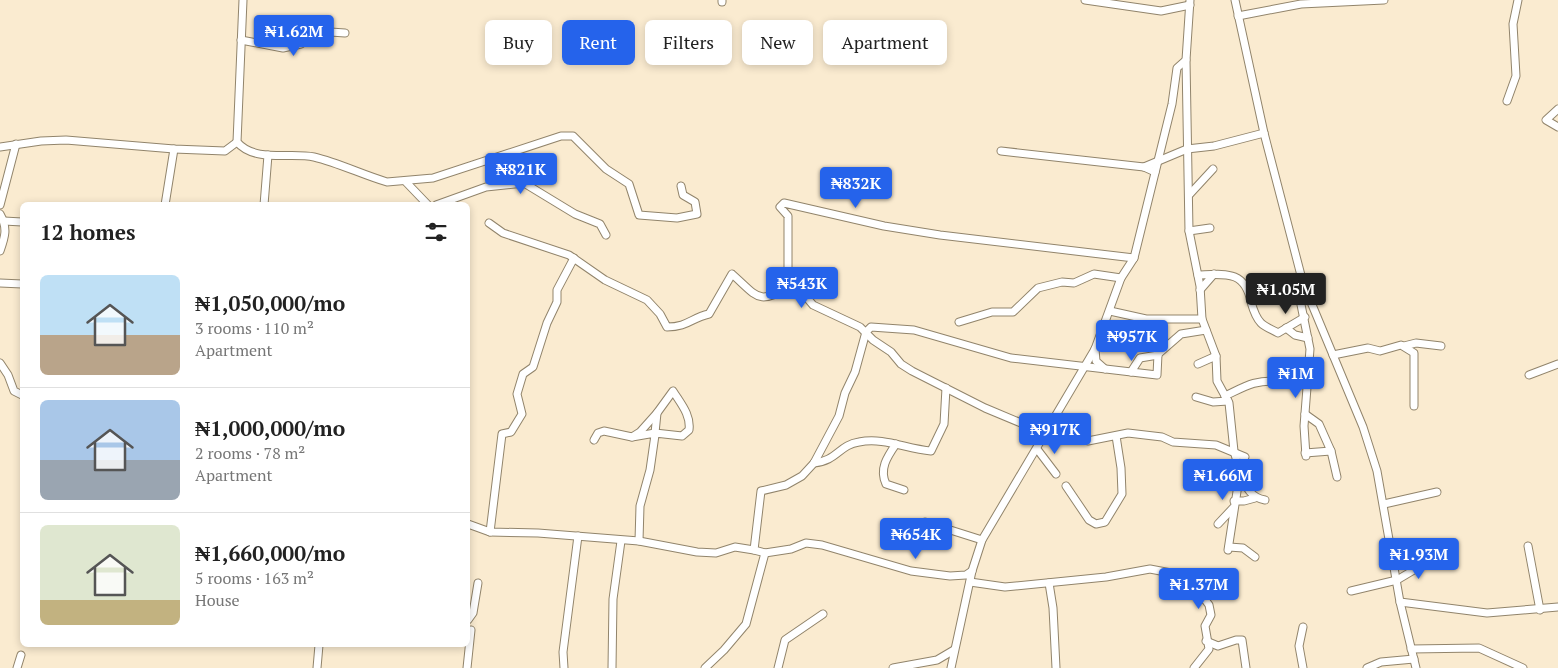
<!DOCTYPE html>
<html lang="en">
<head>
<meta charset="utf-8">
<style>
	body { margin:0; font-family:"PT Serif",serif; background:#f6f6f6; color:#222; height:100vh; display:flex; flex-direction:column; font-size:19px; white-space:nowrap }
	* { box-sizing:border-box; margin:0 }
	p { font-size:16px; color:#767676 }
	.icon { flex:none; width:28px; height:28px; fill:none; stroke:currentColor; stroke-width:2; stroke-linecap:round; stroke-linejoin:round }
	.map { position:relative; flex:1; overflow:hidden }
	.sheet { position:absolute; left:20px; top:202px; width:450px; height:445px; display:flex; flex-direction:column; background:#fff; border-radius:8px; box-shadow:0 2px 8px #0003 }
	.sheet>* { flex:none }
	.guide { position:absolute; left:485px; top:20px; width:475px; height:45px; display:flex; gap:10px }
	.price { position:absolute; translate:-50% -42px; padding:0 11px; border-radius:5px; background:#2563eb; color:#fff; font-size:16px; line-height:32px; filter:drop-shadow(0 1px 2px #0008) }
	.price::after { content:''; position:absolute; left:50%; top:30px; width:15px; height:11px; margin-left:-8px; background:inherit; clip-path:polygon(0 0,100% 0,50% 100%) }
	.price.selected { background:#222; color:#fff }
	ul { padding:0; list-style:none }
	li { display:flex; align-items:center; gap:15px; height:125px; padding:0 20px }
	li+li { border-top:1px solid #e0e0e0 }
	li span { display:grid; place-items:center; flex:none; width:140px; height:100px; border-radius:8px; color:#555 }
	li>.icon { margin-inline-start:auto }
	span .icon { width:60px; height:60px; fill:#fffc; stroke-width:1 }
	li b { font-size:21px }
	h2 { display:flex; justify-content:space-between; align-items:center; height:60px; padding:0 20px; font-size:21px }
	.pill { padding:0 18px; border-radius:8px; background:#fff; box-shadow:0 2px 8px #0003; font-size:18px; line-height:45px }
	.pill.selected { background:#2563eb; color:#fff }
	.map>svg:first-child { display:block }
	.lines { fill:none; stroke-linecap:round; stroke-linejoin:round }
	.minor-casing { stroke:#91846b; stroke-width:9 }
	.minor { stroke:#fff; stroke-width:7 }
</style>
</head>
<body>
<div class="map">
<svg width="1558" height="668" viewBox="0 0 1558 668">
	<rect width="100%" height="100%" fill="#faebd0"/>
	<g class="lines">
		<g class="minor-casing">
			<g id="minor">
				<path d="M243,0L237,142C255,163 291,152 314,157C339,163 363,175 387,182L433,178L561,136H573L606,169L629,184L639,215L677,218L697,214L695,202L683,195L681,186"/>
				<path d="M722,0V2"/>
				<path d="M1085,0L1161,11L1190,5"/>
				<path d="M1235,0L1264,133L1303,283L1363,427L1377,471L1400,602L1416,668"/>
				<path d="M1238,16L1301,4L1384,0"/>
				<path d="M241,40L283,48L301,44L316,31L345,33"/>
				<path d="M1186,60L1189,231L1200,286L1202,319L1216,356L1217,381L1229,403L1234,451L1240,472L1228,550"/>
				<path d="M1507,101L1516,76L1513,24L1518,0"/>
				<path d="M1558,109L1546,120L1558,127"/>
				<path d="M0,147L41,141L66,140L174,149L225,151L237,142"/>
				<path d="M1001,151L1144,167L1155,172"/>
				<path d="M1144,167L1187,149L1214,146L1264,133"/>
				<path d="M406,182L428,205"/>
				<path d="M1189,195L1213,169"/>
				<path d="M0,205L16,144"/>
				<path d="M165,205L174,149"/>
				<path d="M264,205L268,155"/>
				<path d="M436,205L486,187L524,183L575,214L600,224L606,235"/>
				<path d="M0,214C8,228 5,237 0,251"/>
				<path d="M4,221L22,222"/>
				<path d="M489,223L503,233L569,255L605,280L647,300L660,314L667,327C688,327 691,318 709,314L732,274C759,298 757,305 791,286"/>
				<path d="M1189,231L1210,228"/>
				<path d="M1134,258L940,235L884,226L784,203L780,207L788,216V277L791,286L802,292L813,305L860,327L873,340L891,352L901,364L912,371L985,408L1021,423L1088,441L1128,433L1162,437L1173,442L1216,445L1245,457"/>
				<path d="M1198,275C1225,274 1245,270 1251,302C1253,309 1256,318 1261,323C1265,327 1273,330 1278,333L1305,317"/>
				<path d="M0,283L22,284"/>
				<path d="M1303,283L1298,290L1310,349L1304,426L1306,456"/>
				<path d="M1200,290L1214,274"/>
				<path d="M1250,294L1275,292L1299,295"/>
				<path d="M1110,311L1146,319H1202"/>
				<path d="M959,322L992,312H1013L1038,288L1062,282L1074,283L1094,274L1121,278"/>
				<path d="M1286,328L1295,335L1308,338"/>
				<path d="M1404,346L1416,343L1441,346"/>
				<path d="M1095,349L1096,361L1105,369"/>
				<path d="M1333,355L1368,348L1380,351L1401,345L1414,353V406"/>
				<path d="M0,363L8,375L14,391L22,395"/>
				<path d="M1198,364L1216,356"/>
				<path d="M1131,372L1140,358L1158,355"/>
				<path d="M1529,375L1558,364"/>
				<path d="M1225,396C1246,386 1254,380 1278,381C1288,381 1298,387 1306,384"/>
				<path d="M1196,397L1213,402L1228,401"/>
				<path d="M1305,414L1319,424L1331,451L1337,477"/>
				<path d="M632,437L655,433L682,436L689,430C691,415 681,404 673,391L657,413L655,433V435L650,470L640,506L639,541"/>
				<path d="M594,440L598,433L604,431L632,437L640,432L657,413"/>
				<path d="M896,444C887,457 879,469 886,484L904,490"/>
				<path d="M1037,449L1056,474"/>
				<path d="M1305,453L1331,451"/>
				<path d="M814,463C837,461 839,445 859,442C884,437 906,449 931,451L944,424L946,388"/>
				<path d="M1240,472C1246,486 1249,497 1265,500"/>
				<path d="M1066,486L1089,520L1096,524L1105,522L1122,494L1121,468L1116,436"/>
				<path d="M1234,501H1244L1255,498"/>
				<path d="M1384,504L1437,492"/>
				<path d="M925,522L982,540"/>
				<path d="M468,524L490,532L538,533L639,541L697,552L716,553L735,547L754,550"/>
				<path d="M1218,524L1233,508"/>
				<path d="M490,532L502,434L511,432L522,414L517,394L523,374L533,367L547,323L557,302V290L574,258"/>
				<path d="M1528,546L1540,610"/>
				<path d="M1229,547L1243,548L1255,557"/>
				<path d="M765,553L791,549L806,543L822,545L911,571L950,576L966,575L972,571"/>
				<path d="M970,582L1005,587L1106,577L1150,569L1171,573L1195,586L1209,605L1211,615L1205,626L1209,649L1194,668"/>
				<path d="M1049,583L1053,608L1056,668"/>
				<path d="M1351,591L1397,580L1429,561"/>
				<path d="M1400,602L1487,613L1558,607"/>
				<path d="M468,620L473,613L478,583"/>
				<path d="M1206,641L1218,646L1236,640H1242L1246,668"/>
				<path d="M1411,649L1479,648L1523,668"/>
				<path d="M17,668L21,655"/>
				<path d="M317,668L319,645"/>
				<path d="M467,668L471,630"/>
				<path d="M564,668L563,652L578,536"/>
				<path d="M612,668L613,599L621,541"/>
				<path d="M705,668L724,650L746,624L765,553L754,550L761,491L786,485L802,476L814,463L839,416L845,393L855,372L866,332L871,327L914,330L1011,358L1157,375L1158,354L1181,334L1206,330"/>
				<path d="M778,668L785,640L823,614"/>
				<path d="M893,668L937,660L954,650"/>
				<path d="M951,668L972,571L982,540L1095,349L1121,278L1134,258L1172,104L1177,68L1186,60L1190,0"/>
				<path d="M1303,668L1299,646L1303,627"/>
				<path d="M1367,668L1381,662L1414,659"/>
			</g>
		</g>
		<use href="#minor" class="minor"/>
	</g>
</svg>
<b class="price" style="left:294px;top:57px">₦1.62M</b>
<b class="price" style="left:521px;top:195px">₦821K</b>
<b class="price" style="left:856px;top:209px">₦832K</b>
<b class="price" style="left:802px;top:309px">₦543K</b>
<b class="price selected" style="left:1286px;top:315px">₦1.05M</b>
<b class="price" style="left:1132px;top:362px">₦957K</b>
<b class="price" style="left:1296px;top:399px">₦1M</b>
<b class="price" style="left:1055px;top:455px">₦917K</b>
<b class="price" style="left:1223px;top:501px">₦1.66M</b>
<b class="price" style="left:916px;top:560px">₦654K</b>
<b class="price" style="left:1419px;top:580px">₦1.93M</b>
<b class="price" style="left:1199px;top:610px">₦1.37M</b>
<div class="guide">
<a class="pill">Buy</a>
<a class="pill selected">Rent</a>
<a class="pill">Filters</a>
<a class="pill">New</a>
<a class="pill">Apartment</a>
</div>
<section class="sheet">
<h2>12 homes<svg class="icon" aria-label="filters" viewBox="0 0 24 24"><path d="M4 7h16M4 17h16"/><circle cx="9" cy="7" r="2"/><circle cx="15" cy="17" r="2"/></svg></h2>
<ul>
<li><span style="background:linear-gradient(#bfe0f5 60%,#b9a48a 0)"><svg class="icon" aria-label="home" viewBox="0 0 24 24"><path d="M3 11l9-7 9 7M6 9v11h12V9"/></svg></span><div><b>₦1,050,000/mo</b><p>3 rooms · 110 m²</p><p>Apartment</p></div></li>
<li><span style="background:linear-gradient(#a9c7e8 60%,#9aa5b1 0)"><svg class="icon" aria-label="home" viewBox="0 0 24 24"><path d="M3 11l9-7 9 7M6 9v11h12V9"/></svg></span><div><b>₦1,000,000/mo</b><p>2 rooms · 78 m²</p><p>Apartment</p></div></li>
<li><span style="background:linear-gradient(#dfe7d0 75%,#c2b280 0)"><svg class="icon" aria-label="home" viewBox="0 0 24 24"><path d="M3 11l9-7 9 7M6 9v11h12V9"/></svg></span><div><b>₦1,660,000/mo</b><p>5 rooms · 163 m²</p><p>House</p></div></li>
</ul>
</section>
</div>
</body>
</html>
